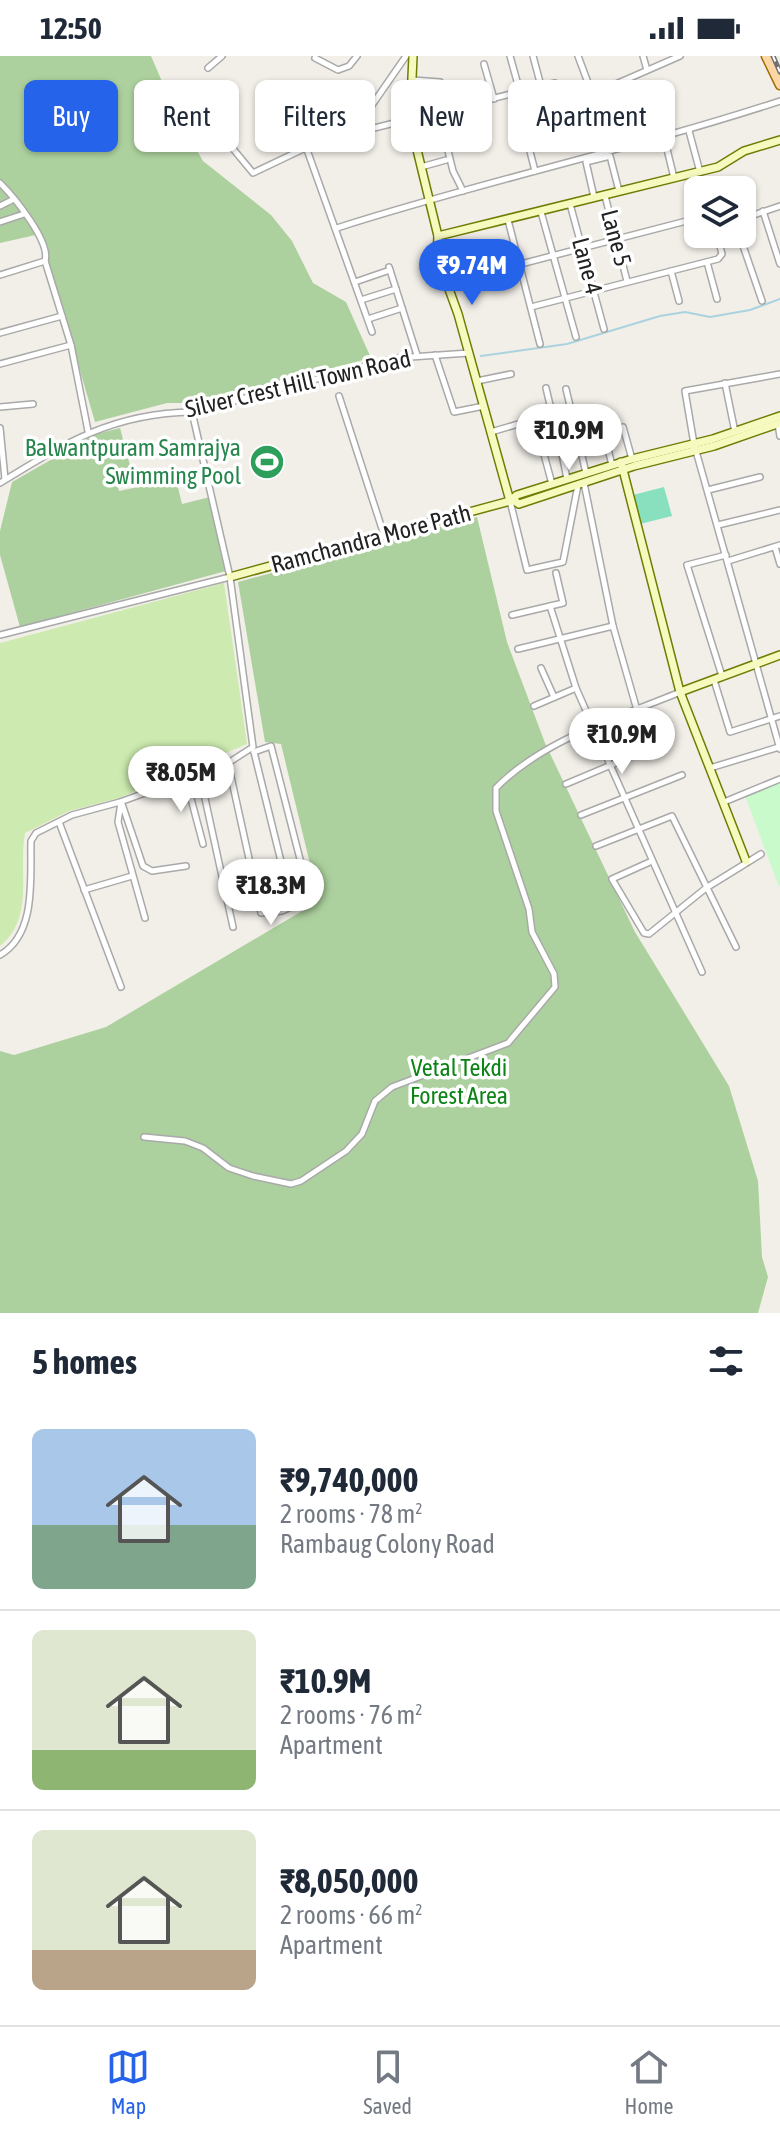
<!DOCTYPE html>
<html lang="en">
<head>
<meta charset="utf-8">
<style>
	body { margin:0; font-family:"Asap Condensed",sans-serif; background:#f2f2f3; color:#1f2937; height:100vh; display:flex; flex-direction:column; font-size:30px; white-space:nowrap }
	* { box-sizing:border-box; margin:0 }
	p { font-size:26px; color:#747a83 }
	.icon { flex:none; width:44px; height:44px; fill:none; stroke:currentColor; stroke-width:2; stroke-linecap:round; stroke-linejoin:round }
	.map { position:relative; height:1257px; overflow:hidden }
	.side { display:flex; flex-direction:column; background:#fff; flex:1 }
	.side>* { flex:none }
	.banner { position:absolute; left:24px; top:24px; width:732px; height:72px; display:flex; gap:16px }
	.buttons { position:absolute; left:684px; top:120px; display:grid; gap:16px }
	.buttons a { display:grid; place-items:center; width:72px; height:72px; border-radius:12px; background:#fff; box-shadow:0 2px 6px #0004; font-size:40px }
	.price { position:absolute; translate:-50% -68px; padding:0 18px; border-radius:28px; background:#fff; color:#222; font-size:26px; line-height:52px; filter:drop-shadow(0 2px 4px #0008) }
	.price::after { content:''; position:absolute; left:50%; top:48px; width:24px; height:18px; margin-left:-12px; background:inherit; clip-path:polygon(0 0,100% 0,50% 100%) }
	.price.active { background:#2563eb; color:#fff }
	ul { padding:0; list-style:none }
	li { display:flex; align-items:center; gap:24px; height:200px; padding:0 32px }
	li+li { border-top:2px solid #e0e1e3 }
	li span { display:grid; place-items:center; flex:none; width:224px; height:160px; border-radius:12px; color:#555 }
	li>.icon { margin-inline-start:auto }
	span .icon { width:96px; height:96px; fill:#fffc; stroke-width:1 }
	li b { font-size:34px }
	h2 { display:flex; justify-content:space-between; align-items:center; height:96px; padding:0 32px; font-size:34px }
	.pill { padding:0 28px; border-radius:12px; background:#fff; box-shadow:0 2px 6px #0004; font-size:28px; line-height:72px }
	.pill.active { background:#2563eb; color:#fff }
	.status { display:flex; justify-content:space-between; align-items:center; height:56px; padding:0 40px; background:#fff; direction:ltr }
	.status svg { height:22px; fill:currentColor }
	.tab-bar { display:flex; justify-content:space-around; align-items:center; height:112px; border-top:2px solid #e0e1e3; background:#fff; font-size:22px; color:#747a83 }
	.tab-bar a { display:grid; justify-items:center; gap:4px }
	.tab-bar .active { color:#2563eb }
	.map>svg:first-child { display:block }
	.grass { fill:#cdebb0 }
	.forest { fill:#add19e }
	.park { fill:#c8facc }
	.pitch { fill:#88e0be }
	.lines { fill:none; stroke-linecap:round; stroke-linejoin:round }
	.stream { stroke:#aad3df; stroke-width:2 }
	.street-casing { stroke:#a9a9a9; stroke-width:8 }
	.secondary-casing { stroke:#707d05; stroke-width:10 }
	.primary-casing { stroke:#a06b00; stroke-width:11 }
	.street { stroke:#fff; stroke-width:5 }
	.secondary { stroke:#f7fabf; stroke-width:7 }
	.primary { stroke:#fcd6a4; stroke-width:8 }
	.rail-casing { stroke:#707070; stroke-width:5 }
	.rail { stroke:#fff; stroke-width:2; stroke-dasharray:6; stroke-linecap:butt }
	.labels { text-anchor:middle; stroke-width:7; stroke-linejoin:round; paint-order:stroke }
	.street-label { font-size:24px; fill:#222; stroke:#fff }
	.leisure-label { font-size:24px; fill:#27864d; stroke:#fff; text-anchor:end }
	.park-label { font-size:24px; fill:#0c8416; stroke:#fff }
</style>
</head>
<body>
<div class="status"><b>12:50</b><svg viewBox="0 0 49 12"><path d="M0 12V9h3v3zM5 12V6h3v6zM10 12V3h3v9zM15 12V0h3v12zM26 1h20v11H26zM47 4h2v5h-2z"/></svg></div>
<div class="map">
<svg width="780" height="1257" viewBox="0 0 780 1257">
	<rect width="100%" height="100%" fill="#f2efe9"/>
	<path class="grass" d="M224,527L247,688L119,742L69,755L25,777C18,816 35,862 0,890V587Z"/>
	<g class="forest">
		<path d="M0,0H151L176,58L203,105L271,159L292,185L313,227L346,246L371,302L197,347H167L95,366L40,178L0,187Z"/>
		<path d="M120,372L131,413L115,416L119,435L176,423L182,448L210,441L226,515L20,571L0,499V475L12,426L96,378Z"/>
		<path d="M477,461L507,586L545,687L635,876L729,1030L758,1125L762,1201L768,1221L758,1257H0V995L14,999L106,971L319,845L281,688L265,686L238,526Z"/>
	</g>
	<path class="park" d="M780,726V827L779,831L744,737Z"/>
	<path class="pitch" d="M664,431L672,460L640,468L633,439Z"/>
	<g class="lines">
		<path class="stream" d="M481,300L567,288L660,260L685,256L710,261L750,254L780,243"/>
		<g class="street-casing">
			<g id="street">
				<path d="M510,0L520,36"/>
				<path d="M533,0L541,30"/>
				<path d="M578,0L590,32"/>
				<path d="M643,0L647,14"/>
				<path d="M315,2L338,14L349,10L357,0"/>
				<path d="M484,8L494,43"/>
				<path d="M208,12L222,0"/>
				<path d="M412,24L440,26"/>
				<path d="M186,36L253,117L318,86L555,27L564,37L616,28L680,0"/>
				<path d="M515,37L535,115"/>
				<path d="M439,58L453,115L463,135"/>
				<path d="M689,75L700,116"/>
				<path d="M352,78L406,0"/>
				<path d="M666,89L674,122"/>
				<path d="M306,91L372,276"/>
				<path d="M421,111L446,104"/>
				<path d="M0,127C14,141 51,186 45,205L71,289L88,375"/>
				<path d="M605,140L627,225"/>
				<path d="M594,141L586,106L610,100L619,135"/>
				<path d="M570,148L604,273"/>
				<path d="M0,150L14,143"/>
				<path d="M763,155L780,208"/>
				<path d="M541,156L576,281"/>
				<path d="M742,163L780,150"/>
				<path d="M508,164L540,288"/>
				<path d="M0,166L24,158"/>
				<path d="M337,172C483,125 634,93 780,45"/>
				<path d="M739,178L762,245"/>
				<path d="M707,206L717,243"/>
				<path d="M389,211L417,299"/>
				<path d="M671,215L679,245"/>
				<path d="M490,216L698,162"/>
				<path d="M0,219L45,205"/>
				<path d="M355,226L390,214"/>
				<path d="M361,244L396,233"/>
				<path d="M531,251L718,203L722,198L717,178"/>
				<path d="M368,263L402,252"/>
				<path d="M0,277L62,260"/>
				<path d="M435,299L454,356L484,350"/>
				<path d="M0,308L71,289"/>
				<path d="M780,318L685,335L694,388L780,693"/>
				<path d="M477,325L511,318"/>
				<path d="M725,327L735,376"/>
				<path d="M546,332L559,387L577,383"/>
				<path d="M566,333L586,417"/>
				<path d="M339,340L384,479"/>
				<path d="M0,351L33,348"/>
				<path d="M599,358L612,409"/>
				<path d="M573,363L596,357"/>
				<path d="M778,368L780,380"/>
				<path d="M623,371L632,403"/>
				<path d="M0,372L5,423"/>
				<path d="M491,376L525,366"/>
				<path d="M542,391L552,428"/>
				<path d="M562,398L567,423"/>
				<path d="M0,427C65,387 113,357 192,356L396,302L469,297"/>
				<path d="M584,427L613,570"/>
				<path d="M708,434L760,421"/>
				<path d="M510,445L527,514L563,506L578,429"/>
				<path d="M718,469L780,454"/>
				<path d="M775,491L780,508"/>
				<path d="M728,505L780,489"/>
				<path d="M550,550L576,632L702,916"/>
				<path d="M512,559L563,547L556,517"/>
				<path d="M0,579L230,521"/>
				<path d="M518,593L613,570L637,654"/>
				<path d="M541,612L554,641"/>
				<path d="M722,620L687,509L726,499"/>
				<path d="M714,624L730,676L780,660"/>
				<path d="M534,650L576,632"/>
				<path d="M254,696L292,850"/>
				<path d="M228,707L261,857L282,855L310,842L271,690L254,696"/>
				<path d="M710,712L779,691"/>
				<path d="M199,715L233,871"/>
				<path d="M185,720L203,788"/>
				<path d="M566,728L668,685"/>
				<path d="M121,746L118,766L145,862"/>
				<path d="M724,746L780,723"/>
				<path d="M122,748L143,810L152,815L186,810"/>
				<path d="M581,759L682,719"/>
				<path d="M59,766L121,931"/>
				<path d="M596,790L672,760L736,891"/>
				<path d="M652,805L612,823L644,877L649,878L706,832L761,798"/>
				<path d="M84,834L132,820"/>
				<path d="M0,899C37,878 30,821 31,785L36,777L72,759L120,746L228,707L253,691L230,521L192,356"/>
				<path d="M144,1081L185,1085L203,1092L229,1112L253,1120L291,1128L301,1125L346,1095L362,1078L375,1045L392,1031L508,987L555,931L554,918L532,876L529,853L496,755V732C544,683 618,662 680,636"/>
			</g>
		</g>
		<g class="secondary-casing">
			<g id="secondary">
				<path d="M413,0L410,65L438,180L437,200L458,258L510,445"/>
				<path d="M438,180L718,111L744,95L780,84"/>
				<path d="M621,406L680,636L746,805"/>
				<path d="M513,444L519,448L634,410L714,390L780,367"/>
				<path d="M230,521L510,445L517,439L632,403L713,383L780,360"/>
				<path d="M680,636L780,599"/>
			</g>
		</g>
		<g class="primary-casing">
			<path id="primary" d="M766,0L780,29"/>
		</g>
		<use href="#street" class="street"/>
		<use href="#secondary" class="secondary"/>
		<use href="#primary" class="primary"/>
		<g class="rail-casing">
			<path id="rail" d="M773,0L780,16"/>
		</g>
		<use href="#rail" class="rail"/>
	</g>
	<defs>
		<g id="stadium-disc" transform="scale(1.8)"><circle r="9.5" fill="#2e9e5b" stroke="#fff"/><path d="M0-5a6.5 5 0 1 0 0 10a6.5 5 0 1 0 0-10ZM-3.5-1.8h7v3.6h-7Z" fill="#fff"/></g>
	</defs>
	<g fill-rule="evenodd">
		<use href="#stadium-disc" x="267" y="406"/>
	</g>
	<g class="labels">
		<g class="street-label">
			<text transform="translate(616 182) rotate(75)" y="8">Lane 5</text>
			<text transform="translate(587 210) rotate(75)" y="8">Lane 4</text>
			<text transform="translate(298 328) rotate(-13)" y="8">Silver Crest Hill Town Road</text>
			<text transform="translate(371 483) rotate(-15)" y="8">Ramchandra More Path</text>
		</g>
		<g class="leisure-label">
			<text x="241" y="400">Balwantpuram Samrajya<tspan x="241" dy="28">Swimming Pool</tspan></text>
		</g>
		<g class="park-label">
			<text x="459" y="1020">Vetal Tekdi<tspan x="459" dy="28">Forest Area</tspan></text>
		</g>
	</g>
</svg>
<div class="buttons">
<a><svg class="icon" aria-label="layers" viewBox="0 0 24 24"><path d="M12 4l9 5-9 5-9-5zM3 14l9 5 9-5"/></svg></a>
</div>
<b class="price active" style="left:472px;top:251px">₹9.74M</b>
<b class="price" style="left:569px;top:416px">₹10.9M</b>
<b class="price" style="left:622px;top:720px">₹10.9M</b>
<b class="price" style="left:181px;top:758px">₹8.05M</b>
<b class="price" style="left:271px;top:871px">₹18.3M</b>
<div class="banner">
<a class="pill active">Buy</a>
<a class="pill">Rent</a>
<a class="pill">Filters</a>
<a class="pill">New</a>
<a class="pill">Apartment</a>
</div>
</div>
<section class="side">
<h2>5 homes<svg class="icon" aria-label="filters" viewBox="0 0 24 24"><path d="M4 7h16M4 17h16"/><circle cx="9" cy="7" r="2"/><circle cx="15" cy="17" r="2"/></svg></h2>
<ul>
<li><span style="background:linear-gradient(#a9c7e8 60%,#7fa58c 0)"><svg class="icon" aria-label="home" viewBox="0 0 24 24"><path d="M3 11l9-7 9 7M6 9v11h12V9"/></svg></span><div><b>₹9,740,000</b><p>2 rooms · 78 m²</p><p>Rambaug Colony Road</p></div></li>
<li><span style="background:linear-gradient(#dfe7d0 75%,#8fb573 0)"><svg class="icon" aria-label="home" viewBox="0 0 24 24"><path d="M3 11l9-7 9 7M6 9v11h12V9"/></svg></span><div><b>₹10.9M</b><p>2 rooms · 76 m²</p><p>Apartment</p></div></li>
<li><span style="background:linear-gradient(#dfe7d0 75%,#b9a48a 0)"><svg class="icon" aria-label="home" viewBox="0 0 24 24"><path d="M3 11l9-7 9 7M6 9v11h12V9"/></svg></span><div><b>₹8,050,000</b><p>2 rooms · 66 m²</p><p>Apartment</p></div></li>
</ul>
</section>
<nav class="tab-bar">
<a class="active"><svg class="icon" aria-label="map" viewBox="0 0 24 24"><path d="M3 6l6-2 6 2 6-2v14l-6 2-6-2-6 2zM9 4v14M15 6v14"/></svg>Map</a>
<a><svg class="icon" aria-label="saved" viewBox="0 0 24 24"><path d="M7 4h10v16l-5-4-5 4z"/></svg>Saved</a>
<a><svg class="icon" aria-label="home" viewBox="0 0 24 24"><path d="M3 11l9-7 9 7M6 9v11h12V9"/></svg>Home</a>
</nav>
</body>
</html>
